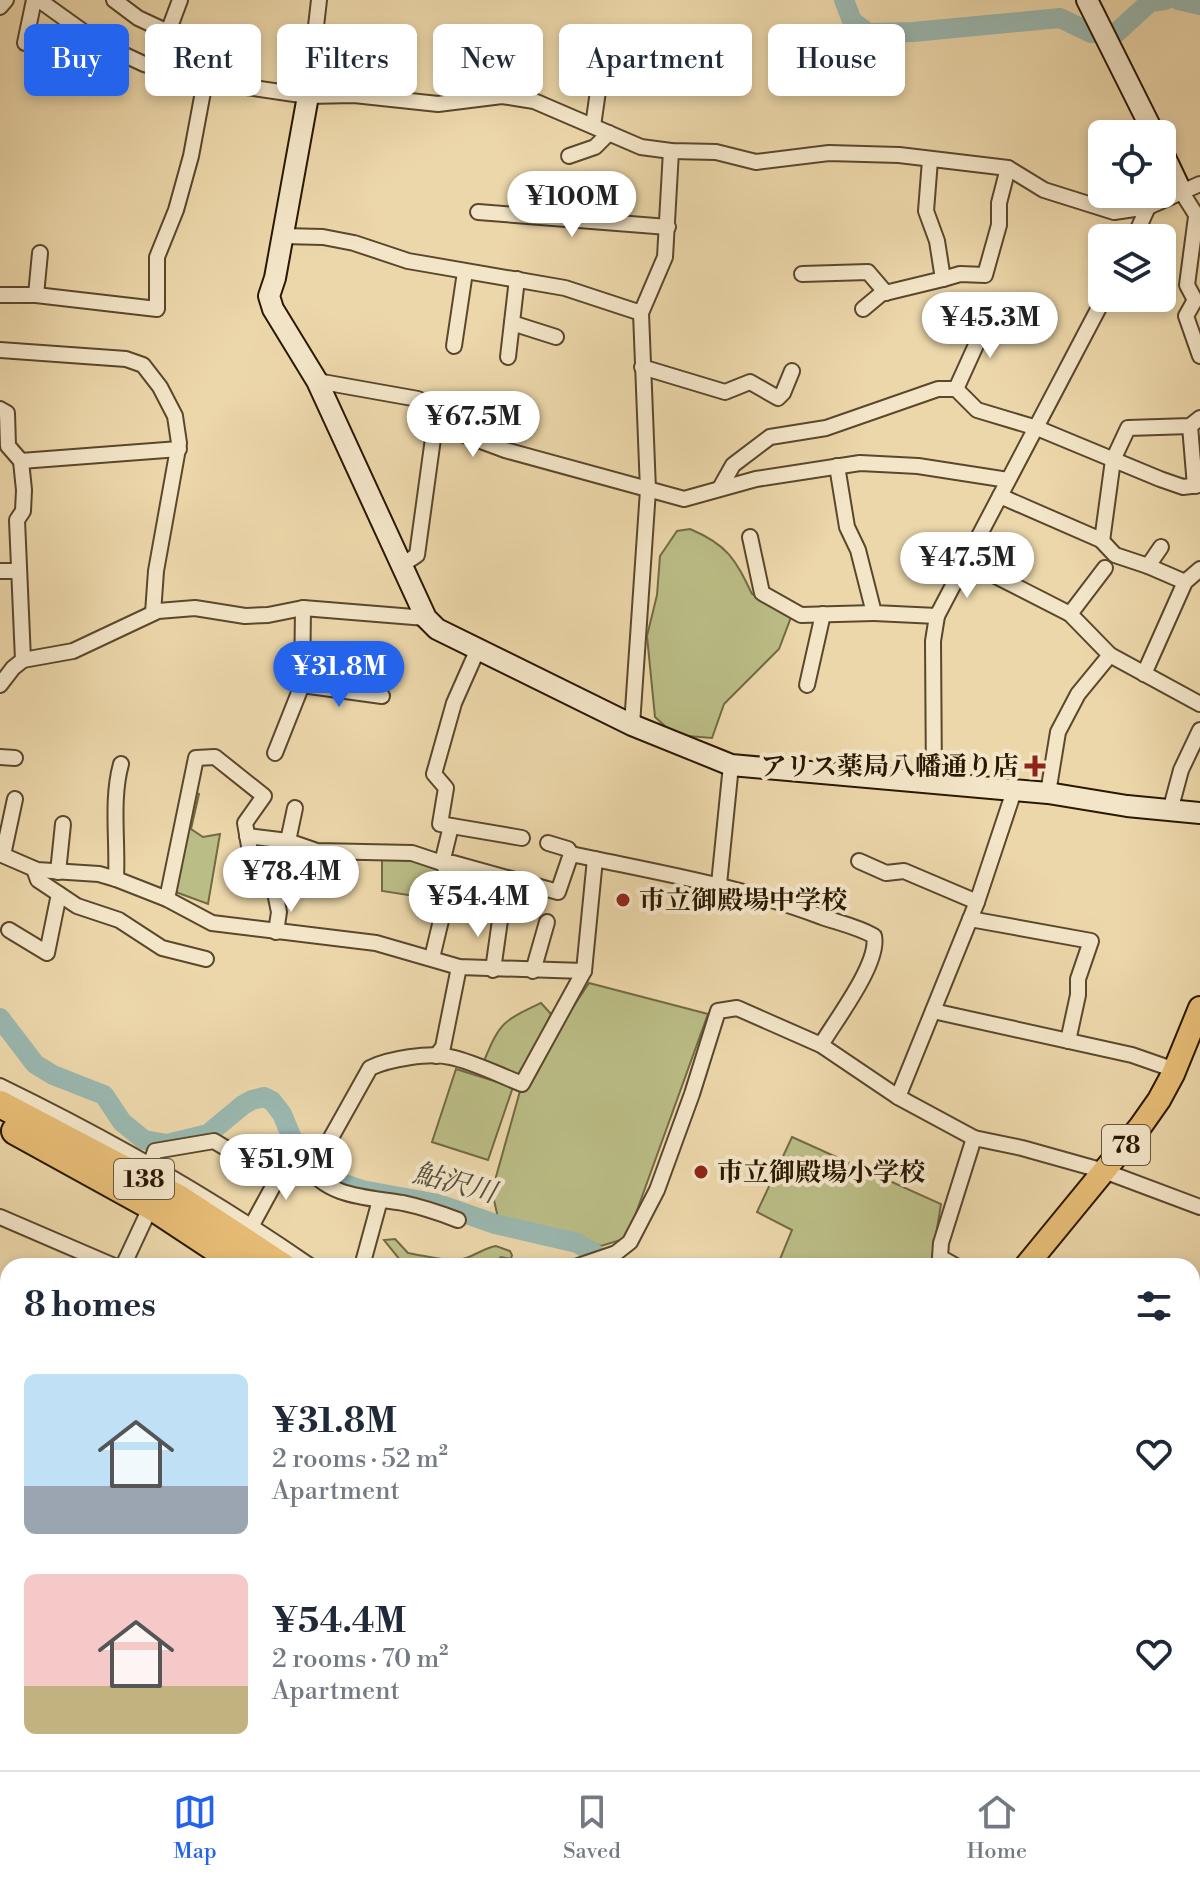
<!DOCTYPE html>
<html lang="en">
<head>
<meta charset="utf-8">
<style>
	body { margin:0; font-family:"Libre Bodoni","Noto Serif JP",serif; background:#f2f2f3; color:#1f2937; height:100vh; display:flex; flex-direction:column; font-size:30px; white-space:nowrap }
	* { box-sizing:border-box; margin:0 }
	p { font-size:26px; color:#747a83 }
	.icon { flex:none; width:44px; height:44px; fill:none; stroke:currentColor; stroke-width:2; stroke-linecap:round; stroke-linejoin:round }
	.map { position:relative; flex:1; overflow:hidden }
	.panel { position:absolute; left:0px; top:1258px; width:1200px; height:512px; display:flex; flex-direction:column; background:#fff; border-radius:24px 24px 0 0; box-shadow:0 4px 12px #0003 }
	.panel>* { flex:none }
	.hud { position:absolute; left:24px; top:24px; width:1152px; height:72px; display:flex; gap:16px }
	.tools { position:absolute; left:1088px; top:120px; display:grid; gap:16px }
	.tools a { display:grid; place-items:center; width:88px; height:88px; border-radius:12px; background:#fff; box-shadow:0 4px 12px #0003; font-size:40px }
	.price { position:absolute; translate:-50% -68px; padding:0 18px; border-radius:28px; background:#fff; color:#222; font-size:26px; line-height:52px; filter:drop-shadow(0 2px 4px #0008) }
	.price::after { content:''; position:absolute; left:50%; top:48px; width:24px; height:18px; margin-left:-12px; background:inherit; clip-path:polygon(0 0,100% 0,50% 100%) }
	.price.on { background:#2563eb; color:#fff }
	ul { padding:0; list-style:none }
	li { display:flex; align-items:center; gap:24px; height:200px; padding:0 24px }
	li span { display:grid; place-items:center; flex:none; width:224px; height:160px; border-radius:12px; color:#555 }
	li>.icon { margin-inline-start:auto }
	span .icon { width:96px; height:96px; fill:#fffc; stroke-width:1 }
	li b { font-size:34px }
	h2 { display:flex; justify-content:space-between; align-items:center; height:96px; padding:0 24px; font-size:34px }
	.pill { padding:0 28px; border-radius:12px; background:#fff; box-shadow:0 4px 12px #0003; font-size:28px; line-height:72px }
	.pill.on { background:#2563eb; color:#fff }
	.dock { display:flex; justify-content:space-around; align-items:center; height:112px; border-top:2px solid #e0e1e3; background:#fff; font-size:22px; color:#747a83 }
	.dock a { display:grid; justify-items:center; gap:4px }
	.dock .on { color:#2563eb }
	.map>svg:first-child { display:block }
	.green { fill:#bbbd86; stroke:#726a44; stroke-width:2 }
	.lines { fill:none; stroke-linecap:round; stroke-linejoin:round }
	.river { stroke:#9ab8b0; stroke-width:20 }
	.street-casing { stroke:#5a472c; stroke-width:18 }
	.secondary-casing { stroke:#2a1702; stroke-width:24 }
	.primary-casing { stroke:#2a1702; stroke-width:26 }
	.highway-casing { stroke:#2a1702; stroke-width:30 }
	.street { stroke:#f3e5c8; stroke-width:14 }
	.secondary { stroke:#f3e5c8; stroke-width:20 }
	.primary { stroke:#e6bc75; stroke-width:22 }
	.highway { stroke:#e6bc75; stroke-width:26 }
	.poi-dot { fill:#8f2418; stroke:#f3e5c8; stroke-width:3 }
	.labels { text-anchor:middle; stroke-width:8; stroke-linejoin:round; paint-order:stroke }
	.shield { fill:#f3e5c8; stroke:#66553d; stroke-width:2 }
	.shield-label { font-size:24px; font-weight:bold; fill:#2a1702 }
	.poi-label { font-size:26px; font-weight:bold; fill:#2a1702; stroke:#f3e5c8; text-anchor:start }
	.water-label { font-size:28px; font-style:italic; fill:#514f3f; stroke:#f3e5c8 }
</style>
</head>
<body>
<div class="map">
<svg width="1200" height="1770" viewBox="0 0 1200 1770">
	<rect width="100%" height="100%" fill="#ecd7aa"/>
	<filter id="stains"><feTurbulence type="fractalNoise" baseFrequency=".0025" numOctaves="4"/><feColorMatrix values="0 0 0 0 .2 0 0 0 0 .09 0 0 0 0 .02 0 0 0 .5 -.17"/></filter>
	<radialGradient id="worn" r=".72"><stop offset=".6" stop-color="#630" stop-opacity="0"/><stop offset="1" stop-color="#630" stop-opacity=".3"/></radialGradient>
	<g class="green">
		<path d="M690,529C728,545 735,559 752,594L793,612L779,649L724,704L712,738L675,735L655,717L647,636L657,595L660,556L677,531Z"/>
		<path d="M193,791L199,794L191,829L203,837L220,834L208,904L173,891Z"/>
		<path d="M382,855L414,856L449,873L440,900L382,891Z"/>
		<path d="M589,983L708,1014L627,1238L601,1246L498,1218L492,1191L522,1084Z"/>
		<path d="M541,1003L551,1014L523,1076L484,1061C500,1022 503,1021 541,1003Z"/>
		<path d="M456,1069L513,1087L488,1160L432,1142Z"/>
		<path d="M792,1137L941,1204L931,1266L778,1264L792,1230L757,1212Z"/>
		<path d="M395,1239L408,1253C418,1255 452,1262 459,1260C472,1258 483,1248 496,1246L510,1251L512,1255L511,1259L501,1257C495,1264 489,1264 480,1262L476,1266H426L413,1260L410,1266H397L400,1260L384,1240Z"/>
	</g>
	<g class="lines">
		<g class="river">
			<path d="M844,0L852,21L868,33L913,32L1060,18L1091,33H1116L1150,2L1165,0"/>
			<path d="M1178,0L1200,5"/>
			<path d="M0,1018L35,1064L53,1075L104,1095L122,1122L144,1140L167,1144L208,1134L243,1105L252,1100L264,1097L272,1101L282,1114L292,1138L327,1178L362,1190L438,1204L495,1224L577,1243L594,1253L605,1266"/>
			<path d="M903,1762L908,1770"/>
		</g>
		<g class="street-casing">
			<g id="street">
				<path d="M39,0L99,43L144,64L205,81L308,96L354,95L438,104L502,96L534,101L641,147L671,151L716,152L756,162L829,153L899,155L1008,168L1044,190L1114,212L1148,207L1200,184"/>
				<path d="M114,0L138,18L168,32L180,0"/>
				<path d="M0,7L6,0"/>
				<path d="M25,43L34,0"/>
				<path d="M308,96L319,0"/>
				<path d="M593,126L598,91"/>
				<path d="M569,156L595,147L609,133"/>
				<path d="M1181,191L1200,221"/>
				<path d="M478,212L668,227"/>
				<path d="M1196,217L1187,285L1195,300L1186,316L1200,356"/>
				<path d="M283,236L323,237L354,243L408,261L565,288L641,313"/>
				<path d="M1134,238L1148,207"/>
				<path d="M802,274L868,272L886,293"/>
				<path d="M943,279L960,274L985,275L999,225V203L1008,168"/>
				<path d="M0,295H36L40,253"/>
				<path d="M36,295L157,309V257L176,210L191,156L205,81"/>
				<path d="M863,309L881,294L943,279L937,241L926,211L930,160"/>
				<path d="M512,323L556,337"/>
				<path d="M454,346L465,272"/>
				<path d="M0,350L126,359L143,365L160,387L175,416L179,443L156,571L153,613"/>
				<path d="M508,357L517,279"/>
				<path d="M642,367L725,392L750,382L778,398L783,393L792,371"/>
				<path d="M317,381L418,399L435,424L505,450L684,499L756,479L860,463L918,466L1008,480"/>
				<path d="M956,389L986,323L1018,320"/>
				<path d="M0,409L7,413L8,446L21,461L24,490L23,511L17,520L23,660"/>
				<path d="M1190,426L1195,486"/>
				<path d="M21,461L179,449"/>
				<path d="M837,466L847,527L858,550L874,613L937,616"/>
				<path d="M720,488L733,465L770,437L826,428L938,389H956L977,410L1037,428L1160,479L1183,487L1200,485"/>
				<path d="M1000,496L1101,540L1115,555L1148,566"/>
				<path d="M750,537L762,593L801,615L874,613"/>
				<path d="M1102,541L1113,460L1128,428L1190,426L1200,418"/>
				<path d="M1161,547L1148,566L1185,582"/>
				<path d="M966,561L1070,614L1110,655L1200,704"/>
				<path d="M402,565L417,555L435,424"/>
				<path d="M0,571H19"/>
				<path d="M1070,614L1105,568"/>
				<path d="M477,651L454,703L434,774L446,788L440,824L522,838"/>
				<path d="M1144,674L1185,582L1200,569"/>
				<path d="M0,685L13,668L23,660L73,651L158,611L195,608L245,616L268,615L303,608L426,618"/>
				<path d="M302,685L382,696"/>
				<path d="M807,685L823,614"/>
				<path d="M632,725L648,490L641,313L665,257L671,151"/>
				<path d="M275,753L302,685L303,608"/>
				<path d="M0,757L15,758"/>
				<path d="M934,782L933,641L937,616L1104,298"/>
				<path d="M1048,793L1058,732L1078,694L1110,655"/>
				<path d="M1170,811L1181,770L1200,730"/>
				<path d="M451,826L442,863H453L558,892L571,854L595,859"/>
				<path d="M247,836L288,841L317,851L412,853L442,863L449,873L448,891L432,958"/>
				<path d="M288,841L295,808"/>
				<path d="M548,843L568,849L571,854"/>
				<path d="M0,854L37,870L99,874L116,879L167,899L212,923L376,943L459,967L584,971"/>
				<path d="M3,855L15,799"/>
				<path d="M859,861L886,873L904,871L977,902"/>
				<path d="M34,869L38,880L77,906L119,920L162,948L206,959"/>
				<path d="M58,872L63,824"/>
				<path d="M116,879C118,841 111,800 121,764"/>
				<path d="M719,884L731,765"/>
				<path d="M167,899L196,758L215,757L264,796L245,823L252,863L270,869L279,912L276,932"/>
				<path d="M970,919L1091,941L1078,979V995L1068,1041"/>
				<path d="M9,930L47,953L59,894"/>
				<path d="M493,970L501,913"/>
				<path d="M533,971L547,922"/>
				<path d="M933,1011L1132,1055L1175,1070"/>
				<path d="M436,1056L443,1047L459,967"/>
				<path d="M0,1086C109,1139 211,1197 310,1266"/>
				<path d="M898,1097L977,902L1014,791"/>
				<path d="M306,1164C327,1198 368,1197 403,1203C422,1207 440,1213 458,1220"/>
				<path d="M148,1171L155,1151L214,1141L277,1179"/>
				<path d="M0,1217L114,1266"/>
				<path d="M252,1225L277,1179L306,1164L323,1152L370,1068C388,1059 430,1052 450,1057C474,1062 499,1075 522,1084L584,971L595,859C672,875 748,889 822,917C840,923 858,927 874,936C880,963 835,1021 821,1045"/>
				<path d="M123,1266L151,1206"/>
				<path d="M362,1266L380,1200"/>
				<path d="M578,1266L616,1253L630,1242L657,1190L692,1094L718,1011L737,1008L821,1045L898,1097L974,1138L1022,1148L1104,1171L1200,1207"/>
				<path d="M956,1266L940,1257L941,1243L974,1138"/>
				<path d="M0,1344L8,1350"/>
				<path d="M1192,1429L1200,1418"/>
				<path d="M1192,1516L1200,1520"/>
				<path d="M0,1615L8,1617"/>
				<path d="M1192,1643L1200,1648"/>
				<path d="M737,1762L743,1770"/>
				<path d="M924,1762L930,1770"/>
				<path d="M1187,1762L1196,1770"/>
				<path d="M59,1770L61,1762"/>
				<path d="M203,1770L208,1762"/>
				<path d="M703,1770L707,1762"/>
				<path d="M991,1770L995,1762"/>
			</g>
		</g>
		<g class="secondary-casing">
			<g id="secondary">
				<path d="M1087,0L1154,134"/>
				<path d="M308,96L275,278L269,296L273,309L317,381L426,618L437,629L632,725L731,765L1048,793L1127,806L1200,813"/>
				<path d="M1162,151L1181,191"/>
				<path d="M0,1502L8,1506"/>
				<path d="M541,1762L554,1768"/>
			</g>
		</g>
		<g class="primary-casing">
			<path id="primary" d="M1026,1266L1140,1127L1159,1100L1173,1074L1200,1008"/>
		</g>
		<g class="highway-casing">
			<g id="highway">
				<path d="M0,1104L180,1199L282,1266"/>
				<path d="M15,1131L151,1206L242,1266"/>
				<path d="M830,1762L839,1770"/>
				<path d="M860,1762L868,1770"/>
			</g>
		</g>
		<use href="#street" class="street"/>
		<use href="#secondary" class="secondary"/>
		<use href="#primary" class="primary"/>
		<use href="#highway" class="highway"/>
	</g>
	<g class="poi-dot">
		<path d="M1031 754h8v8h8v8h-8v8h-8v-8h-8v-8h8z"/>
		<circle cx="623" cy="900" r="8"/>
		<circle cx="701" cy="1172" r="8"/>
	</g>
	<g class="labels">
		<g class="shield">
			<rect x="1102" y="1125" width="48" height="40" rx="6"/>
			<rect x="114" y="1159" width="60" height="40" rx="6"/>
		</g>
		<g class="shield-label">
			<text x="1126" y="1153">78</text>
			<text x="144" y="1187">138</text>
		</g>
		<g class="poi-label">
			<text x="1019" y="775" text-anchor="end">アリス薬局八幡通り店</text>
			<text x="639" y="909">市立御殿場中学校</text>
			<text x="717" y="1181">市立御殿場小学校</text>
		</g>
		<g class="water-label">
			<text transform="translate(455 1182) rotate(15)" y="10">鮎沢川</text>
		</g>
	</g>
	<rect width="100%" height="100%" filter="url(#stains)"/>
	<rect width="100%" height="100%" fill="url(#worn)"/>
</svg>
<div class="tools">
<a><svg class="icon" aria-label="locate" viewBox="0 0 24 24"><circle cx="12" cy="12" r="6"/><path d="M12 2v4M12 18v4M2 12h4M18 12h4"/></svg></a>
<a><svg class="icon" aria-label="layers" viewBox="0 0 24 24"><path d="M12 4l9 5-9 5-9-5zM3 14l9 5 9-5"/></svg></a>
</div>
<b class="price" style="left:572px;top:239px">¥100M</b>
<b class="price" style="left:990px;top:360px">¥45.3M</b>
<b class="price" style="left:473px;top:459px">¥67.5M</b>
<b class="price" style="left:967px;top:600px">¥47.5M</b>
<b class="price on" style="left:339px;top:709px">¥31.8M</b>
<b class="price" style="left:291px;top:914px">¥78.4M</b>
<b class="price" style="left:478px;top:939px">¥54.4M</b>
<b class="price" style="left:286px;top:1202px">¥51.9M</b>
<div class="hud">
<a class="pill on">Buy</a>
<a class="pill">Rent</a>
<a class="pill">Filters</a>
<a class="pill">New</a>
<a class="pill">Apartment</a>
<a class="pill">House</a>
</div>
<section class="panel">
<h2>8 homes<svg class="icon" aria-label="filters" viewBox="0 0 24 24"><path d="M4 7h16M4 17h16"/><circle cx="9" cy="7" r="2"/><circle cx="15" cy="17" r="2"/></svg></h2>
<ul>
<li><span style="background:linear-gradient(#bfe0f5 70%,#9aa5b1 0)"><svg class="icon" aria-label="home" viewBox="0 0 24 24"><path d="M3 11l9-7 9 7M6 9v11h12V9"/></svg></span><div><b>¥31.8M</b><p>2 rooms · 52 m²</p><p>Apartment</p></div><svg class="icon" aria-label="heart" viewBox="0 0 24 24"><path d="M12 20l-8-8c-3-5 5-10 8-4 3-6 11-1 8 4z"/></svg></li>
<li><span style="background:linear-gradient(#f6c9c9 70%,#c2b280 0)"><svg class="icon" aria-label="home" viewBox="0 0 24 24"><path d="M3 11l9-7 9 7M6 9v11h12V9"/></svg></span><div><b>¥54.4M</b><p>2 rooms · 70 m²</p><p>Apartment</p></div><svg class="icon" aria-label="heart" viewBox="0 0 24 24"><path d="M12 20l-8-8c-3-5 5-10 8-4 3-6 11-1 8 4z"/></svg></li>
</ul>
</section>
</div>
<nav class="dock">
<a class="on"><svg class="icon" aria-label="map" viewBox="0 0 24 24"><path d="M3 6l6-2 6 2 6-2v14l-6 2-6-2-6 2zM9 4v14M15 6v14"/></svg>Map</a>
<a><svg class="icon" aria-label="saved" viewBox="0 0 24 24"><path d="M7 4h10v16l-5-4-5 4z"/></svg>Saved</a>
<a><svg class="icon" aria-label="home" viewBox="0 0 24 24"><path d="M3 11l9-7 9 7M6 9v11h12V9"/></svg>Home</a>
</nav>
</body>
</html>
